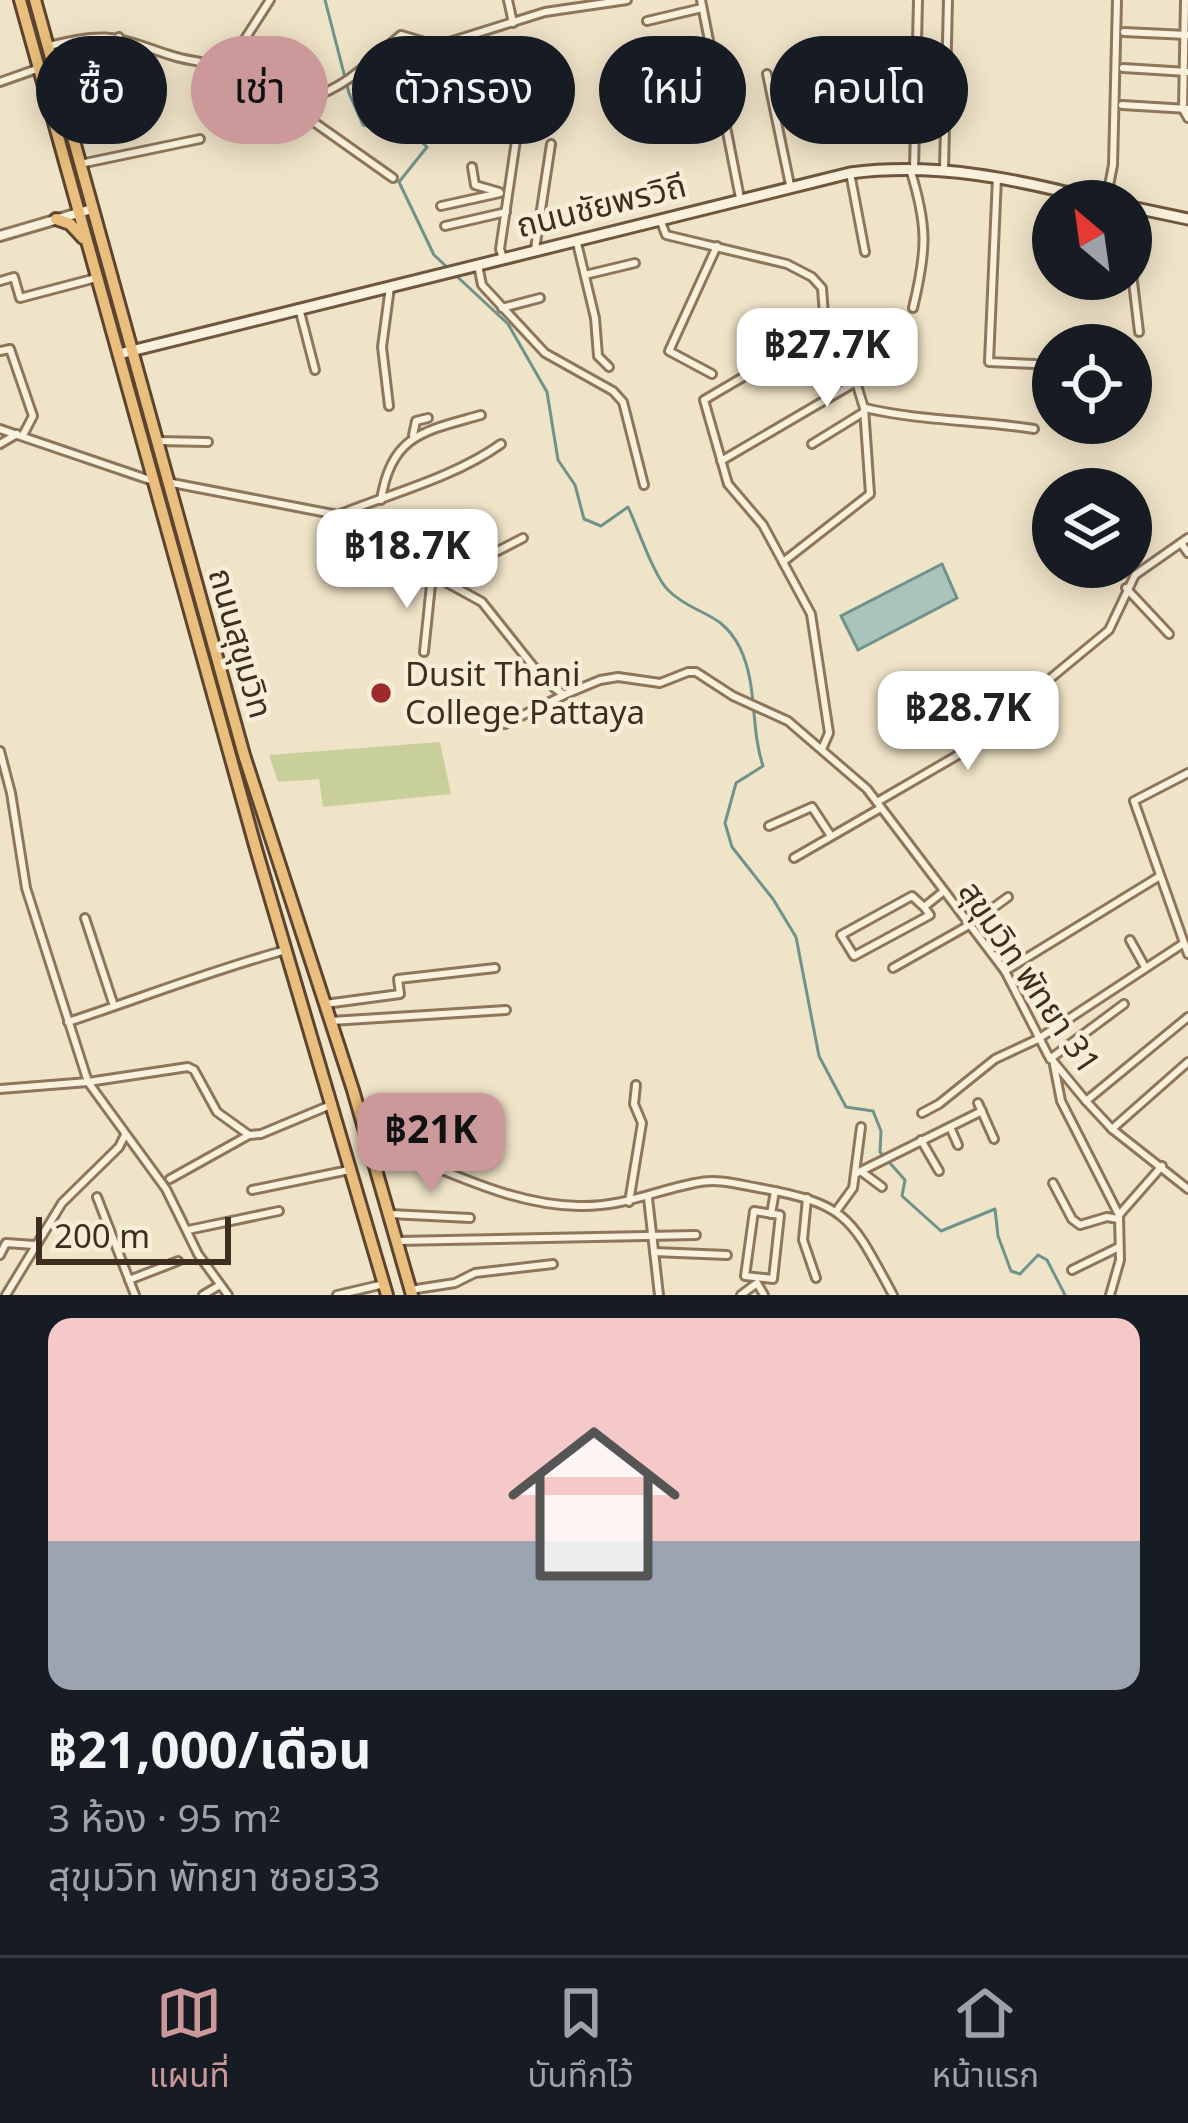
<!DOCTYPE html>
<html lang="th">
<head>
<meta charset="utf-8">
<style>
	body { margin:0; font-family:Georgia,"Noto Sans Thai",serif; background:#242831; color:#f1f3f6; height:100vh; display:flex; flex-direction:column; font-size:45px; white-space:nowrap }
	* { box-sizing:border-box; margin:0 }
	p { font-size:39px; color:#9ea1a6 }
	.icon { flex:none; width:66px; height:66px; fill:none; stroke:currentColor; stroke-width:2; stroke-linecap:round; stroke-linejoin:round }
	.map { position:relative; height:1295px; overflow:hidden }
	.panel { display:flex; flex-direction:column; background:#171b24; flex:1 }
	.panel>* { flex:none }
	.guide { position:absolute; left:36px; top:36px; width:1116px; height:108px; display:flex; gap:24px }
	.needle { width:78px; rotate:331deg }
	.tools { position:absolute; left:1032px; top:180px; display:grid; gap:24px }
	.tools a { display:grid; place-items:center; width:120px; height:120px; border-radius:50%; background:#171b24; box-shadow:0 6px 30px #0003; font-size:60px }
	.scale { position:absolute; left:36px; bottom:30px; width:195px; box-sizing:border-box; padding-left:12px; border:6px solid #3d2e20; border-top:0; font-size:33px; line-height:42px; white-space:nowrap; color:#3d2e20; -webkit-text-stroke:9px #f7eed8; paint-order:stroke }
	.price { position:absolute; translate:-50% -102px; padding:0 27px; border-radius:24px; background:#fff; color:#222; font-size:39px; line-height:78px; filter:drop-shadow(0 3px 6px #0008) }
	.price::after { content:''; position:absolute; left:50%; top:72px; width:36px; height:27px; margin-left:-18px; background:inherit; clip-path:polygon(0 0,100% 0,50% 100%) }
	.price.on { background:#cc999b; color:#111 }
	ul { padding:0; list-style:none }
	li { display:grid; align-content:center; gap:24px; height:636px; padding:0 48px }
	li+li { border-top:3px solid #363941 }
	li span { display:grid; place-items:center; height:372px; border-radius:24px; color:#555 }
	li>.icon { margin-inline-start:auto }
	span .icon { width:216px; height:216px; fill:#fffc; stroke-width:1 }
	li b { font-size:51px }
	.pill { padding:0 42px; border-radius:54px; background:#171b24; box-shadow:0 6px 30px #0003; font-size:42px; line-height:108px }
	.pill.on { background:#cc999b; color:#111 }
	.menu { display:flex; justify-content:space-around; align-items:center; height:168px; border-top:3px solid #363941; background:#171b24; font-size:33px; color:#9ea1a6 }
	.menu a { display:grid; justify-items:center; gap:6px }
	.menu .on { color:#cc999b }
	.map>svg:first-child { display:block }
	.green { fill:#c9cf9b }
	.water { fill:#a9c4bc; stroke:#6f938a; stroke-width:3 }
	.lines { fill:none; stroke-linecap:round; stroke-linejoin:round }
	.stream { stroke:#6f938a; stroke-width:3 }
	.minor-casing { stroke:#8d765c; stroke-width:12 }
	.tertiary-casing { stroke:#8d765c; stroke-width:14 }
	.secondary-casing { stroke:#6f573f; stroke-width:15 }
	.trunk-casing { stroke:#5b4430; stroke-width:16 }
	.minor { stroke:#faf1dc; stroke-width:6 }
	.tertiary { stroke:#faf1dc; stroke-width:8 }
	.secondary { stroke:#faf1dc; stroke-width:9 }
	.trunk { stroke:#eabe7c; stroke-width:10 }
	.poi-dot { fill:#9e2a2b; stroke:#f7eed8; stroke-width:4.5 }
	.labels { text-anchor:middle; stroke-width:9; stroke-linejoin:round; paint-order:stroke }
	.street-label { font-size:33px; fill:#3d2e20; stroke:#f7eed8 }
	.poi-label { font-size:33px; fill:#3d2e20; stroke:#f7eed8; text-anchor:start }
</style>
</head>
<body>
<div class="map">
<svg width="1188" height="1295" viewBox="0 0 1188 1295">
	<rect width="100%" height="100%" fill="#f0e4c8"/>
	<path class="green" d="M440,742L451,794L323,807L319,779L278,782L269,755Z"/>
	<path class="water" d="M942,564L957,598L858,650L841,616Z"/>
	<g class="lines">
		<path class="stream" d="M325,0L349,93L363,125L418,139L427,147L399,182L434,255L508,324L547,392L558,460L575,485L584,519L601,526L628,507C638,528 654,577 669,591C695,616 721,610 740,648C758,685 750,727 763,766L736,783L725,823L732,847L773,899L796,937L819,1056L846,1107L873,1111L881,1131L880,1152L905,1180L902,1196L941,1231L995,1209L998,1236L1011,1271L1020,1274L1038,1255L1047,1260L1065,1295"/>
		<g class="minor-casing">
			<g id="minor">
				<path d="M508,0L513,23"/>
				<path d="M701,0L740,198"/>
				<path d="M1185,0L1183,109L1188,118"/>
				<path d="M647,21L702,8"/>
				<path d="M1124,32L1187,35"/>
				<path d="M49,46C109,30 117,38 173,56C188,61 204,61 218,67C250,80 274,106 311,97C347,88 374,57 401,35L428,43H446L545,12L627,0"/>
				<path d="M1123,68L1188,72"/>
				<path d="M225,70L270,0"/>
				<path d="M767,74L790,185"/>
				<path d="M0,82L51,64"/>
				<path d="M284,101L393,178"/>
				<path d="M64,102L102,98L124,101L119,37"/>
				<path d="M1122,105L1188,109"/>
				<path d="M80,164L200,139"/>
				<path d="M472,167L475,185L499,192"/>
				<path d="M910,169C928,226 927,250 913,308"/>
				<path d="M914,169L918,0"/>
				<path d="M944,169L948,0"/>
				<path d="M850,173L865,252"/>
				<path d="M997,177L989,362L1035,364"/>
				<path d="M1106,201L1113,165L1117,0"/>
				<path d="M441,206L500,193"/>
				<path d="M660,219L666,235L787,264L812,277L822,288L825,329L856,382L864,408L870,494L783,562"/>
				<path d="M445,226L506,212"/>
				<path d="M577,243L595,318L598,356L609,367"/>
				<path d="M535,249L551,144"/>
				<path d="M503,258L500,249L519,120"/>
				<path d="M478,265L482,285L545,353L613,391L623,402L644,485"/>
				<path d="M1131,265L1139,332"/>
				<path d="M585,275L635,263"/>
				<path d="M0,281L14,277L20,298L96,278"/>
				<path d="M299,308L315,370"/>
				<path d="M502,308L540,298"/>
				<path d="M0,351L10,349L33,416L23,435"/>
				<path d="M712,374L669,351L717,246"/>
				<path d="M389,406L382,347L390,287"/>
				<path d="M865,408C920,421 978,420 1034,429"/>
				<path d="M0,429L153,481"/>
				<path d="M413,435L416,421L428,418"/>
				<path d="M157,441L208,442"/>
				<path d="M0,444L17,434"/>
				<path d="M812,444L864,412"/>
				<path d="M721,461L856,382"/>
				<path d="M172,483L338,515L370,532L393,553L482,602L544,680L564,695L600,680L618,677L660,683L688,672H696L733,696L788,721L867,789L1005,971L1048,1055L1086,1101L1112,1129L1188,1189"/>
				<path d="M381,500C391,434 425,431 481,415"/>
				<path d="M338,515C392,493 453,478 501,444"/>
				<path d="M1181,543L1188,553"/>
				<path d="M451,585L480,560L523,538"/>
				<path d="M1126,588L1169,634"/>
				<path d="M424,652L432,575"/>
				<path d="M1034,692L1109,630L1135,575L1188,538"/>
				<path d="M505,724L564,695"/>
				<path d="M822,749L829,733L811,614L763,525L728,484L704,400L825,329"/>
				<path d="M0,751L11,793L26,888L88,1082L166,1189L198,1254L228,1295"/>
				<path d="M1188,773L1134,801L1188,954"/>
				<path d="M877,802L1039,708"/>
				<path d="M769,826L812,807L831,836"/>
				<path d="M794,858L879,809"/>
				<path d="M924,907L912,896L841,935L854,956L930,915L924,907L944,891"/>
				<path d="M85,918L114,1006"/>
				<path d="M1130,940L1145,967"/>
				<path d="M893,968L971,924L1008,897"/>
				<path d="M1005,971L1160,876"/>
				<path d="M325,1004L400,994L398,979L495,968"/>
				<path d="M331,1021L506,1010"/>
				<path d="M68,1022C141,998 212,970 286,950"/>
				<path d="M1050,1059L1124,1004"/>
				<path d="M1054,1065L1061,1101L1119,1215"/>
				<path d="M0,1089L88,1082L188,1067L194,1070L217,1112L249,1135L261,1134L333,1104"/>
				<path d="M1086,1101L1188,1017"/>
				<path d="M978,1103L994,1139"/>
				<path d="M922,1113L939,1104L995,1059L1038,1039L1184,943"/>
				<path d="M950,1127L958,1145"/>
				<path d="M1112,1129L1188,1062"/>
				<path d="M921,1140L939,1171"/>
				<path d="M368,1141C436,1164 505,1205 579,1206C623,1207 654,1191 695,1183C717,1178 737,1184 759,1188C849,1204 851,1218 893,1295"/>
				<path d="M862,1172L882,1187"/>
				<path d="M857,1173L982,1111"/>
				<path d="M170,1179L249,1135"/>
				<path d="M1053,1183L1072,1219L1080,1225L1107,1217L1118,1219"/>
				<path d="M252,1190L349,1170"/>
				<path d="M97,1197L135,1295"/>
				<path d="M648,1198L659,1295"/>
				<path d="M807,1198L803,1240L816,1278"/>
				<path d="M629,1202L642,1123L634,1104L636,1085"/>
				<path d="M837,1210L853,1188L861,1127"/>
				<path d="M754,1211L780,1215L773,1279L745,1276Z"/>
				<path d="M390,1214L470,1218"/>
				<path d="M771,1214L775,1191"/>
				<path d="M188,1230L279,1211"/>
				<path d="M397,1241L696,1235"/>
				<path d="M654,1252L727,1255"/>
				<path d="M0,1255L6,1243L35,1245"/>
				<path d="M1072,1270L1119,1247"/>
				<path d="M129,1280L178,1261"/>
				<path d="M410,1290L455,1283L475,1273L553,1264"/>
				<path d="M6,1295L62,1203L119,1147L125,1135"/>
				<path d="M203,1295L220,1285"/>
				<path d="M337,1295L384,1284"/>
				<path d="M741,1295L757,1283L764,1295"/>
				<path d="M1110,1295L1120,1260L1119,1215L1162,1166"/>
			</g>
		</g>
		<g class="tertiary-casing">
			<path id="tertiary" d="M0,236L92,209"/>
		</g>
		<g class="secondary-casing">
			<g id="secondary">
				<path d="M1131,207L1188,219"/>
				<path d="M119,354L850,173C937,162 1017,179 1101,201"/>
			</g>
		</g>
		<g class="trunk-casing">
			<g id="trunk">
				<path d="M20,0L256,849L387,1295"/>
				<path d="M35,0L244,755L353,1090L412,1295"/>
				<path d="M56,219L70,224L83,238"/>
			</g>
		</g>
		<use href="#minor" class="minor"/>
		<use href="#tertiary" class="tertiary"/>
		<use href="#secondary" class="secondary"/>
		<use href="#trunk" class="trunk"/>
	</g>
	<circle class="poi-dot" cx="381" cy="693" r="12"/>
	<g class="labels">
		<g class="street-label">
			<text transform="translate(601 205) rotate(-14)" y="12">ถนนชัยพรวิถี</text>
			<text transform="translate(241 643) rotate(74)" y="12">ถนนสุขุมวิท</text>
			<text transform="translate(1030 977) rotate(56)" y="12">สุขุมวิท พัทยา 31</text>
		</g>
		<g class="poi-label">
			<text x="405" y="686">Dusit Thani<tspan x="405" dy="38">College Pattaya</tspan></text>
		</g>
	</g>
</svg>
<div class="tools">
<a><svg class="needle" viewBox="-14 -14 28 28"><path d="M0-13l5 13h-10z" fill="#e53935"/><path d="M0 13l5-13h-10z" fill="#9ea1a6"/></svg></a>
<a><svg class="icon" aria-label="locate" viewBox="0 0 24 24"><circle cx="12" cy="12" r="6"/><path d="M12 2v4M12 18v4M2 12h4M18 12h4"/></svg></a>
<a><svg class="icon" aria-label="layers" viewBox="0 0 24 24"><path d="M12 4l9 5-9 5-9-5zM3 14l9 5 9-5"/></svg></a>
</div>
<div class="scale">200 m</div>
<b class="price" style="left:827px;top:410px">฿27.7K</b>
<b class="price" style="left:407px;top:611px">฿18.7K</b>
<b class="price" style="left:968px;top:773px">฿28.7K</b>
<b class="price on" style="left:431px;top:1195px">฿21K</b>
<div class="guide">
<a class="pill">ซื้อ</a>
<a class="pill on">เช่า</a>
<a class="pill">ตัวกรอง</a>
<a class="pill">ใหม่</a>
<a class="pill">คอนโด</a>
</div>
</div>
<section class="panel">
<ul>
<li><span style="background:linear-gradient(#f6c9c9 60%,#9aa5b1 0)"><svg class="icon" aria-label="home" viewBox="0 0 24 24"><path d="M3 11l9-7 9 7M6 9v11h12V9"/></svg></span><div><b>฿21,000/เดือน</b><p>3 ห้อง · 95 m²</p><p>สุขุมวิท พัทยา ซอย33</p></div></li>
</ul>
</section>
<nav class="menu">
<a class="on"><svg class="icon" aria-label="map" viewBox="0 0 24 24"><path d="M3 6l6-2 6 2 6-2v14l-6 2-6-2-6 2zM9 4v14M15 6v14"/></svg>แผนที่</a>
<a><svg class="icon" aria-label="saved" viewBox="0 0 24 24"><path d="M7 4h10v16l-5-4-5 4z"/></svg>บันทึกไว้</a>
<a><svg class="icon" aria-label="home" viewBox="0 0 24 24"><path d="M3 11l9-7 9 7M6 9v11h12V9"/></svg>หน้าแรก</a>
</nav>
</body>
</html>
